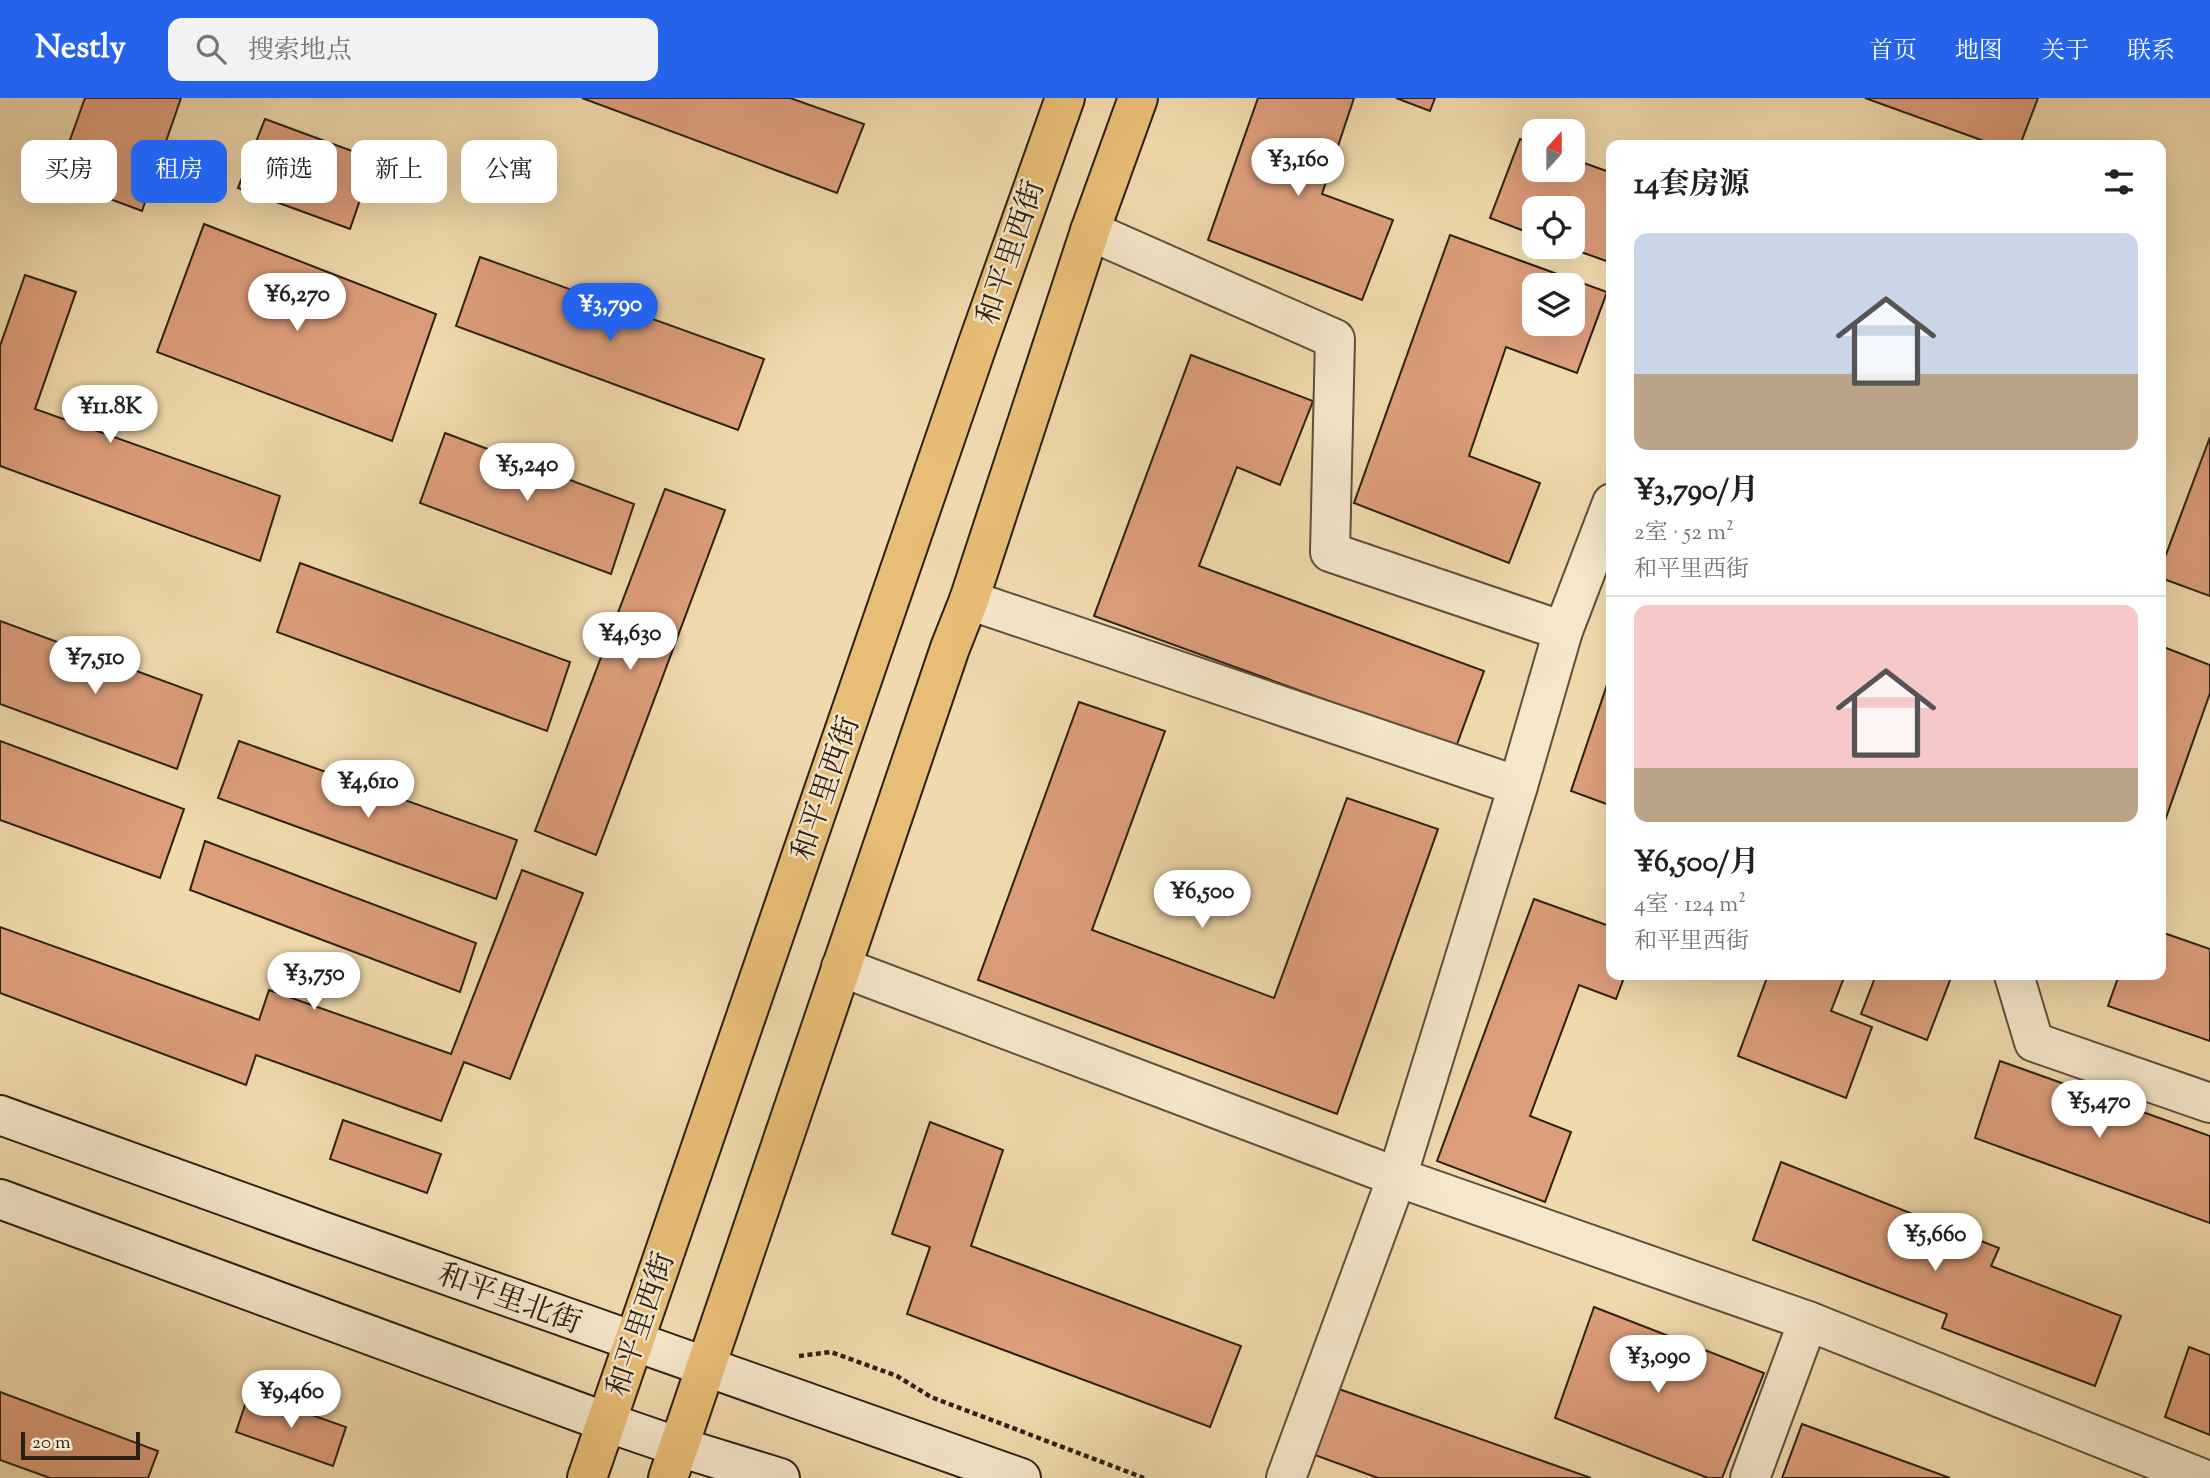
<!DOCTYPE html>
<html lang="zh">
<head>
<meta charset="utf-8">
<style>
	body { margin:0; font-family:"Sorts Mill Goudy","Noto Serif SC",serif; background:#f2f2f2; color:#202124; height:100vh; display:flex; flex-direction:column; font-size:26px; white-space:nowrap }
	* { box-sizing:border-box; margin:0 }
	p { font-size:23px; color:#757577 }
	.icon { flex:none; width:38px; height:38px; fill:none; stroke:currentColor; stroke-width:2; stroke-linecap:round; stroke-linejoin:round }
	.map { position:relative; flex:1; overflow:hidden }
	.details { position:absolute; left:1606px; top:42px; width:560px; height:840px; display:flex; flex-direction:column; background:#fff; border-radius:14px; box-shadow:0 7px 28px #0002 }
	.details>* { flex:none }
	.hud { position:absolute; left:21px; top:42px; width:665px; height:63px; display:flex; gap:14px }
	.needle { width:46px; rotate:21deg }
	.buttons { position:absolute; left:1522px; top:21px; display:grid; gap:14px }
	.buttons a { display:grid; place-items:center; width:63px; height:63px; border-radius:14px; background:#fff; box-shadow:0 7px 28px #0002; font-size:35px }
	.scale { position:absolute; left:21px; bottom:18px; width:119px; box-sizing:border-box; padding-left:7px; border:4px solid #2c2016; border-top:0; font-size:19px; line-height:24px; white-space:nowrap; color:#2c2016; -webkit-text-stroke:5px #f5e7ca; paint-order:stroke }
	.price { position:absolute; translate:-50% -60px; padding:0 16px; border-radius:24px; background:#fff; color:#222; font-size:23px; line-height:46px; filter:drop-shadow(0 2px 4px #0008) }
	.price::after { content:''; position:absolute; left:50%; top:42px; width:21px; height:16px; margin-left:-10px; background:inherit; clip-path:polygon(0 0,100% 0,50% 100%) }
	.price.current { background:#2563eb; color:#fff }
	ul { padding:0; list-style:none }
	li { display:grid; align-content:center; gap:14px; height:371px; padding:0 28px }
	li+li { border-top:2px solid #e0e0e0 }
	li span { display:grid; place-items:center; height:217px; border-radius:14px; color:#555 }
	li>.icon { margin-inline-start:auto }
	span .icon { width:126px; height:126px; fill:#fffc; stroke-width:1 }
	li b { font-size:30px }
	h2 { display:flex; justify-content:space-between; align-items:center; height:84px; padding:0 28px; font-size:30px }
	.chip { padding:0 24px; border-radius:14px; background:#fff; box-shadow:0 7px 28px #0002; font-size:24px; line-height:63px }
	.chip.current { background:#2563eb; color:#fff }
	header { display:flex; align-items:center; gap:42px; box-sizing:border-box; height:98px; padding:0 35px; background:#2563eb; color:#fff }
	header strong { font-size:33px }
	nav { display:flex; gap:38px; margin-inline-start:auto; font-size:24px }
	.search { width:490px; height:63px; background:#f2f2f2; display:flex; align-items:center; gap:18px; box-sizing:border-box; padding:0 24px; border-radius:14px; color:#757577; font-size:26px }
	.map>svg:first-child { display:block }
	.building { fill:#dd9e7c; stroke:#2c2016; stroke-width:2; fill-rule:evenodd }
	.lines { fill:none; stroke-linecap:round; stroke-linejoin:round }
	.street-casing { stroke:#5d4e3c; stroke-width:42 }
	.secondary-casing { stroke:#2c2016; stroke-width:42 }
	.primary-casing { stroke:#2c2016; stroke-width:42 }
	.path { stroke:#2c2016; stroke-width:4.5; stroke-dasharray:5 3.5; stroke-linecap:butt }
	.street { stroke:#f5e7ca; stroke-width:38 }
	.secondary { stroke:#f5e7ca; stroke-width:38 }
	.primary { stroke:#e8bd76; stroke-width:38 }
	.labels { text-anchor:middle; stroke-width:5; stroke-linejoin:round; paint-order:stroke }
	.street-label { font-size:30px; fill:#2c2016; stroke:#f5e7ca }
</style>
</head>
<body>
<header>
<strong>Nestly</strong>
<div class="search"><svg class="icon" aria-label="search" viewBox="0 0 24 24"><circle cx="10" cy="10" r="6"/><path d="M15 15l6 6"/></svg>搜索地点</div>
<nav><a>首页</a><a>地图</a><a>关于</a><a>联系</a></nav>
</header>
<div class="map">
<svg width="2210" height="1380" viewBox="0 0 2210 1380">
	<rect width="100%" height="100%" fill="#f0daad"/>
	<filter id="stains"><feTurbulence type="fractalNoise" baseFrequency=".00286" numOctaves="4"/><feColorMatrix values="0 0 0 0 .2 0 0 0 0 .09 0 0 0 0 .02 0 0 0 .5 -.17"/></filter>
	<radialGradient id="worn" r=".72"><stop offset=".6" stop-color="#630" stop-opacity="0"/><stop offset="1" stop-color="#630" stop-opacity=".3"/></radialGradient>
	<g class="building">
		<path d="M85,0H181L142,113L56,81Z"/>
		<path d="M582,0H790L864,26L837,95Z"/>
		<path d="M1258,0H1354L1322,96L1393,122L1362,202L1208,142Z"/>
		<path d="M1396,0H1435L1430,13Z"/>
		<path d="M1865,0H2038L2020,47H1995Z"/>
		<path d="M265,21L374,61L350,131L238,90Z"/>
		<path d="M1520,41L1535,47V72H1573V61L1612,75V165L1567,149H1573V110H1535V137L1490,120Z"/>
		<path d="M204,126L436,216L392,343L157,254Z"/>
		<path d="M1450,137L1607,194L1577,275L1506,249L1469,358L1540,385L1509,465L1354,405ZM1535,187H1573V226H1535Z"/>
		<path d="M480,159L764,261L738,332L456,228Z"/>
		<path d="M25,177L76,194L35,311L280,398L260,463L0,368V248Z"/>
		<path d="M1191,257L1313,303L1280,387L1237,369L1199,468L1484,573L1456,649L1094,518Z"/>
		<path d="M445,335L634,406L611,476L420,405Z"/>
		<path d="M2210,339V498L2161,480V470Z"/>
		<path d="M665,391L725,412L596,757L535,733Z"/>
		<path d="M300,465L570,564L547,633L277,534Z"/>
		<path d="M0,523L202,597L177,671L0,606Z"/>
		<path d="M2161,548L2210,567V595L2161,734Z"/>
		<path d="M1612,572V708L1571,693Z"/>
		<path d="M1079,604L1165,633L1092,832L1274,900L1347,700L1438,731L1337,1016L978,882Z"/>
		<path d="M0,643L184,711L160,780L0,722Z"/>
		<path d="M239,643L517,742L496,801L218,700Z"/>
		<path d="M205,743L476,845L460,894L190,792Z"/>
		<path d="M522,772L583,795L510,981L464,964L441,1023L256,957L246,987L0,895V829L259,922L269,892L451,956Z"/>
		<path d="M1534,801L1612,829V877H1625L1616,901L1579,887L1530,1018L1571,1034L1545,1104L1437,1063Z"/>
		<path d="M2161,834L2210,851V943L2108,908L2119,877H2161Z"/>
		<path d="M1768,877H1845L1831,913L1872,929L1846,1000L1738,958Z"/>
		<path d="M1876,877H1952L1927,942L1861,916Z"/>
		<path d="M2000,963L2210,1038V1125L1975,1040Z"/>
		<path d="M343,1022L441,1056L427,1095L330,1061Z"/>
		<path d="M930,1024L1003,1052L971,1148L1241,1248L1210,1329L907,1216L930,1149L892,1136Z"/>
		<path d="M1781,1064L1999,1150L1991,1168L2121,1218L2095,1288L1942,1230L1947,1216L1753,1142Z"/>
		<path d="M1594,1209L1764,1275L1722,1380H1708L1555,1320Z"/>
		<path d="M2189,1249L2210,1257V1337L2165,1319Z"/>
		<path d="M1336,1290L1591,1380H1378L1312,1356Z"/>
		<path d="M0,1294L158,1353L148,1380H50L0,1362Z"/>
		<path d="M249,1295L346,1329L333,1368L236,1334Z"/>
		<path d="M1802,1326L1950,1380H1782Z"/>
	</g>
	<g class="lines">
		<g class="street-casing">
			<g id="street">
				<path d="M1090,133L1335,241L1330,454L1563,533"/>
				<path d="M969,502L1518,688"/>
				<path d="M841,869L1397,1079L1808,1223L2201,1380"/>
				<path d="M2014,877L2034,944L2210,1005"/>
				<path d="M1286,1380L1397,1079L1518,688L1563,533L1612,405"/>
				<path d="M1750,1380L1808,1223"/>
			</g>
		</g>
		<g class="secondary-casing">
			<g id="secondary">
				<path d="M0,1017L319,1132L1021,1380"/>
				<path d="M0,1101L606,1324L679,1349L780,1380"/>
			</g>
		</g>
		<g class="primary-casing">
			<g id="primary">
				<path d="M587,1380L977,248L1065,0"/>
				<path d="M668,1380L950,550L969,502L1090,133L1138,0"/>
			</g>
		</g>
		<path class="path" d="M799,1258L831,1254L897,1278L931,1299L1144,1380"/>
		<use href="#street" class="street"/>
		<use href="#secondary" class="secondary"/>
		<use href="#primary" class="primary"/>
	</g>
	<g class="labels">
		<g class="street-label">
			<text transform="translate(1010 154) rotate(-71)" y="10">和平里西街</text>
			<text transform="translate(825 690) rotate(-71)" y="10">和平里西街</text>
			<text transform="translate(510 1200) rotate(20)" y="10">和平里北街</text>
			<text transform="translate(640 1226) rotate(-71)" y="10">和平里西街</text>
		</g>
	</g>
	<rect width="100%" height="100%" filter="url(#stains)"/>
	<rect width="100%" height="100%" fill="url(#worn)"/>
</svg>
<div class="buttons">
<a><svg class="needle" viewBox="-14 -14 28 28"><path d="M0-13l5 13h-10z" fill="#e53935"/><path d="M0 13l5-13h-10z" fill="#757577"/></svg></a>
<a><svg class="icon" aria-label="locate" viewBox="0 0 24 24"><circle cx="12" cy="12" r="6"/><path d="M12 2v4M12 18v4M2 12h4M18 12h4"/></svg></a>
<a><svg class="icon" aria-label="layers" viewBox="0 0 24 24"><path d="M12 4l9 5-9 5-9-5zM3 14l9 5 9-5"/></svg></a>
</div>
<div class="scale">20 m</div>
<b class="price" style="left:1298px;top:100px">¥3,160</b>
<b class="price" style="left:297px;top:235px">¥6,270</b>
<b class="price current" style="left:610px;top:245px">¥3,790</b>
<b class="price" style="left:110px;top:347px">¥11.8K</b>
<b class="price" style="left:527px;top:405px">¥5,240</b>
<b class="price" style="left:630px;top:574px">¥4,630</b>
<b class="price" style="left:95px;top:598px">¥7,510</b>
<b class="price" style="left:368px;top:722px">¥4,610</b>
<b class="price" style="left:1202px;top:832px">¥6,500</b>
<b class="price" style="left:314px;top:914px">¥3,750</b>
<b class="price" style="left:2099px;top:1042px">¥5,470</b>
<b class="price" style="left:1935px;top:1175px">¥5,660</b>
<b class="price" style="left:1658px;top:1297px">¥3,090</b>
<b class="price" style="left:291px;top:1332px">¥9,460</b>
<div class="hud">
<a class="chip">买房</a>
<a class="chip current">租房</a>
<a class="chip">筛选</a>
<a class="chip">新上</a>
<a class="chip">公寓</a>
</div>
<section class="details">
<h2>14套房源<svg class="icon" aria-label="filters" viewBox="0 0 24 24"><path d="M4 7h16M4 17h16"/><circle cx="9" cy="7" r="2"/><circle cx="15" cy="17" r="2"/></svg></h2>
<ul>
<li><span style="background:linear-gradient(#c9d6e8 65%,#b9a48a 0)"><svg class="icon" aria-label="home" viewBox="0 0 24 24"><path d="M3 11l9-7 9 7M6 9v11h12V9"/></svg></span><div><b>¥3,790/月</b><p>2室 · 52 m²</p><p>和平里西街</p></div></li>
<li><span style="background:linear-gradient(#f6c9c9 75%,#b9a48a 0)"><svg class="icon" aria-label="home" viewBox="0 0 24 24"><path d="M3 11l9-7 9 7M6 9v11h12V9"/></svg></span><div><b>¥6,500/月</b><p>4室 · 124 m²</p><p>和平里西街</p></div></li>
</ul>
</section>
</div>
</body>
</html>
